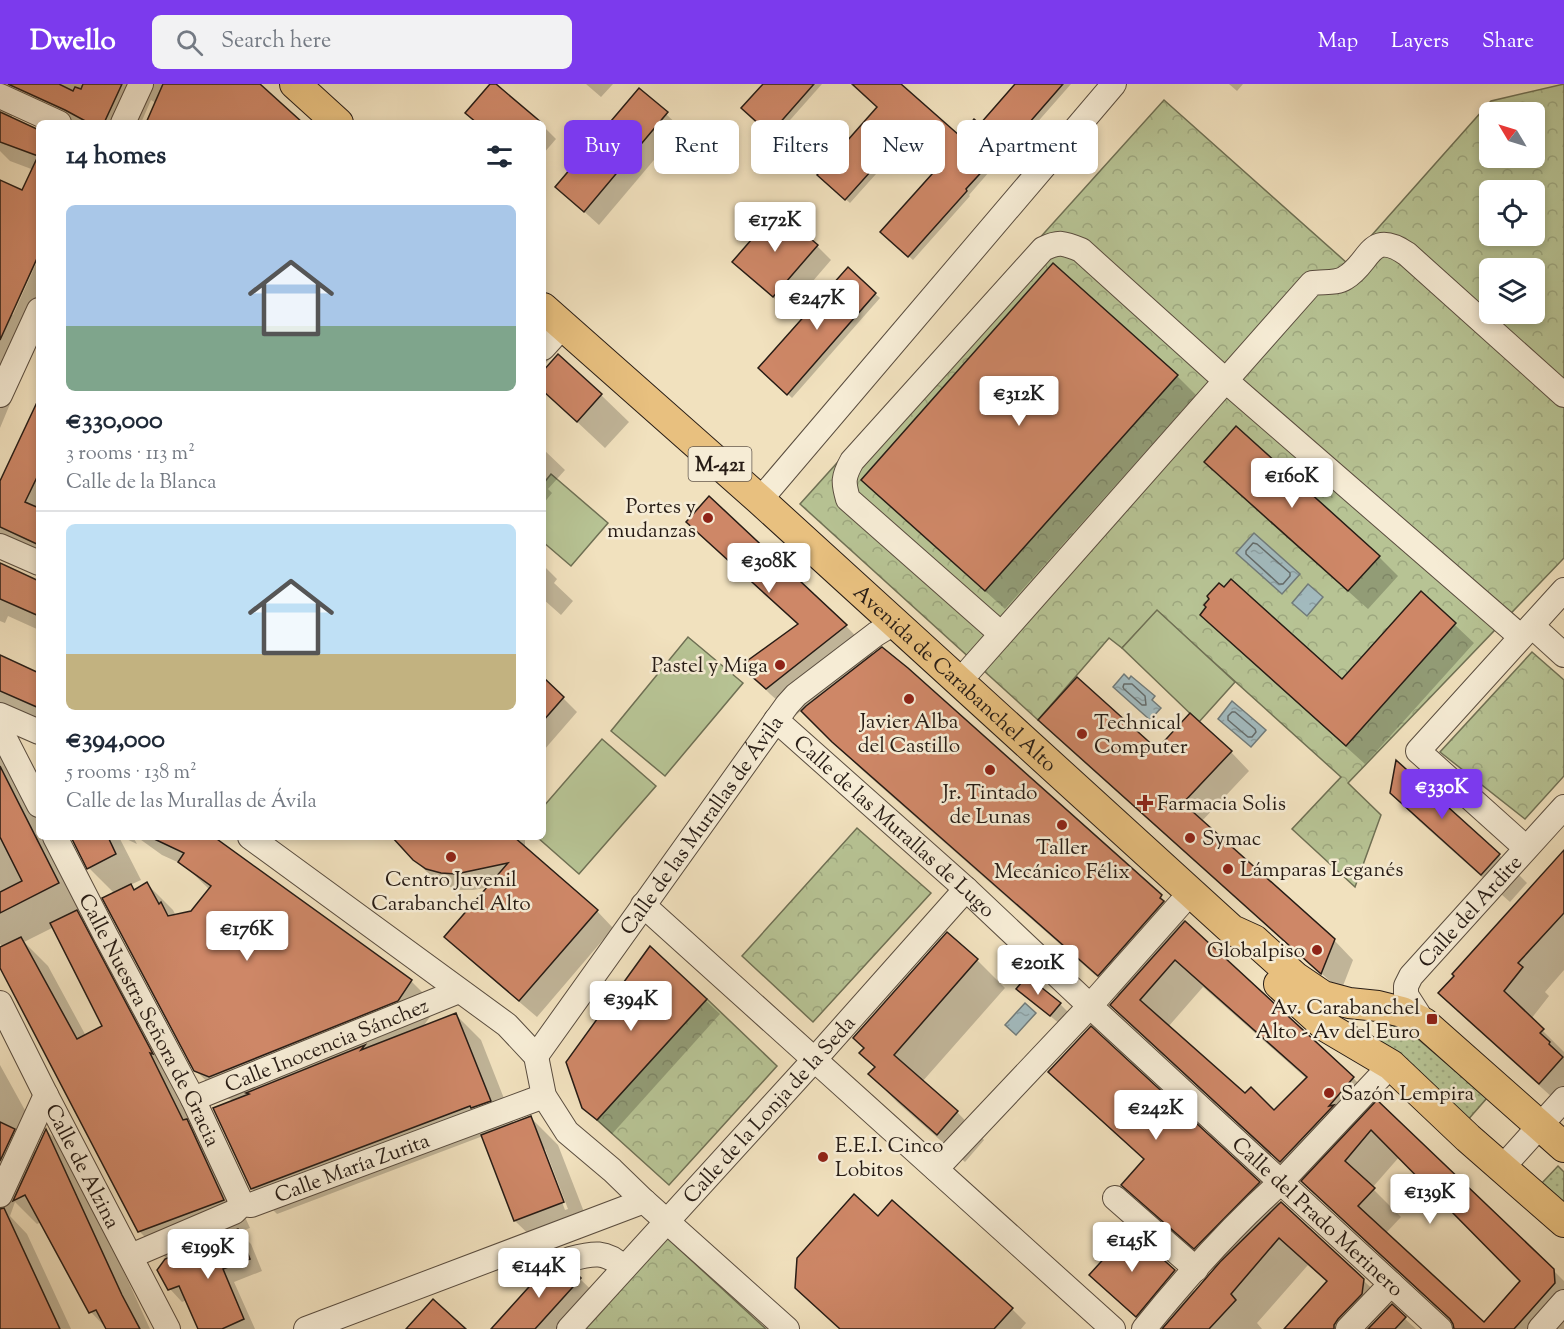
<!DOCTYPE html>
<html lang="en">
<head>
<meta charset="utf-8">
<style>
	body { margin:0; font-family:"Sorts Mill Goudy",serif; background:#f2f2f3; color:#1f2937; height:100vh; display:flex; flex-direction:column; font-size:22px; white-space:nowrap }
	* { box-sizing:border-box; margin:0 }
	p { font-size:20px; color:#747a83 }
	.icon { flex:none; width:33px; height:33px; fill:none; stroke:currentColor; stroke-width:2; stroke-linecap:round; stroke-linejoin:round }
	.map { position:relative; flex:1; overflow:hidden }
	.sheet { position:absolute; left:36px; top:36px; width:510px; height:720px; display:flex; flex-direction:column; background:#fff; border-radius:9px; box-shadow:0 3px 9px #0003 }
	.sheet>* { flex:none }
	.banner { position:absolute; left:564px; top:36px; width:570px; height:54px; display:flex; gap:12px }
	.needle { width:39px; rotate:308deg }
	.buttons { position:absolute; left:1479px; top:18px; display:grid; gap:12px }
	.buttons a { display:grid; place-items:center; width:66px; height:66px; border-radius:9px; background:#fff; box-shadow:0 3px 9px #0003; font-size:30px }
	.price { position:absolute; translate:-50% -51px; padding:0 14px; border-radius:6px; background:#fff; color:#222; font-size:20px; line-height:39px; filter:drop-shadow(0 2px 3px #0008) }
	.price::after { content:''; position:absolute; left:50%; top:36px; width:18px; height:14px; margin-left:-9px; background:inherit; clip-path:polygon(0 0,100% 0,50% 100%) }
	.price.on { background:#7c3aed; color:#fff }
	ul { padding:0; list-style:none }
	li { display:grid; align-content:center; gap:12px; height:318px; padding:0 30px }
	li+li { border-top:2px solid #e0e1e3 }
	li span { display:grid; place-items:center; height:186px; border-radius:9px; color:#555 }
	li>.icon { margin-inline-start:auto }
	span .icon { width:108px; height:108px; fill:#fffc; stroke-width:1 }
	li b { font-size:26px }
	h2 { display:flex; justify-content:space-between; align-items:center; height:72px; padding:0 30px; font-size:26px }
	.tag { padding:0 21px; border-radius:9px; background:#fff; box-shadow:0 3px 9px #0003; font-size:21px; line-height:54px }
	.tag.on { background:#7c3aed; color:#fff }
	header { display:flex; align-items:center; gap:36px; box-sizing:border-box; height:84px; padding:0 30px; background:#7c3aed; color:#fff }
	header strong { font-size:28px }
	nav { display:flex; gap:33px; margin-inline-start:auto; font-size:21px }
	.search { width:420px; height:54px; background:#f2f2f3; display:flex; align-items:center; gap:15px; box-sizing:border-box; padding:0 21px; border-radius:9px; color:#747a83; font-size:22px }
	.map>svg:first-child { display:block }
	.park { fill:url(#park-crowns); stroke:#6f7054; stroke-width:1.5; fill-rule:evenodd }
	.garden { fill:url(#garden-dots); stroke:#6f7054; stroke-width:1.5 }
	.pitch { fill:#b7c394; stroke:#6f7054; stroke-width:1.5 }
	.water { fill:url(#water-ripples); stroke:#717b7a; stroke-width:1.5 }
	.shadow { fill:#0003; fill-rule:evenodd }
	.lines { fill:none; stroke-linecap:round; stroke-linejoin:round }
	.shore { stroke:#646b6a; stroke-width:1.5 }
	.building { fill:#ce8767; stroke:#271c15; stroke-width:1.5; fill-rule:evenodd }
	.minor-casing { stroke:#5a4d3f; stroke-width:26 }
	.major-casing { stroke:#271c15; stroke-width:32 }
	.minor { stroke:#f6ecd5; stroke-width:24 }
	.major { stroke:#e8c07f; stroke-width:30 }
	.poi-dot { fill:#8f2418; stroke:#f6ecd5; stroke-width:2 }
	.labels { text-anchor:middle; stroke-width:5; stroke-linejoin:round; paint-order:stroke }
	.shield { fill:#f6ecd5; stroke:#655a4f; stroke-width:1.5 }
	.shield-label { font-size:20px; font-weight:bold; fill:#271c15 }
	.poi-label { font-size:21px; fill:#271c15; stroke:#f6ecd5; text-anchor:start }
	.street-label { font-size:21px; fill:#271c15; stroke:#f6ecd5 }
</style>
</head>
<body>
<header>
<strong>Dwello</strong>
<div class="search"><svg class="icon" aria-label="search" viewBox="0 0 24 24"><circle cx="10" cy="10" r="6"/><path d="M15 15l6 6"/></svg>Search here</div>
<nav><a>Map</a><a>Layers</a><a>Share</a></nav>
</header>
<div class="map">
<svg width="1564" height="1245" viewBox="0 0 1564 1245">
	<defs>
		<pattern id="park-crowns" width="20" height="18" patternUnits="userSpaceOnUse" patternTransform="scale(1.5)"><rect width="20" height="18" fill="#b7c394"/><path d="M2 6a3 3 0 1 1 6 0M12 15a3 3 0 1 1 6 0" fill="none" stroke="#9da77f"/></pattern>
		<pattern id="garden-dots" width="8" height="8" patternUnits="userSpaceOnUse" patternTransform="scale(1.5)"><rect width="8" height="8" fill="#b7c394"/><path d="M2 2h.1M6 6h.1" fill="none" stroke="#9da77f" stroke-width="1.8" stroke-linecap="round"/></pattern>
		<pattern id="water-ripples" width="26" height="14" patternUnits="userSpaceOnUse" patternTransform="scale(1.5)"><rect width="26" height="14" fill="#a2babe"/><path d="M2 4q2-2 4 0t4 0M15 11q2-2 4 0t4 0" fill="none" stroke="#8c9fa2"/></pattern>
	</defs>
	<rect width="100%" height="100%" fill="#f1e1be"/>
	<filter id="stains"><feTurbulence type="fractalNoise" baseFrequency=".00333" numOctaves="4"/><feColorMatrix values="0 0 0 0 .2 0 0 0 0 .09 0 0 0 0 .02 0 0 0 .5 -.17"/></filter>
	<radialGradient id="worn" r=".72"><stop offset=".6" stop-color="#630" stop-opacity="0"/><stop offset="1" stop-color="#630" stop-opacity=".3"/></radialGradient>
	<g class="park">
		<path d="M1564,0V474L1348,699L1381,731L1355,803L1292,745L1341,693L1157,527L1122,564L1109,554L1038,636L800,420L1164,16L1347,179L1491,17ZM1490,28H1534V74H1490ZM1490,106H1534V152H1490ZM1490,184H1534V230H1490Z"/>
		<path d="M1532,568L1564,596V692L1525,735L1440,668Z"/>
		<path d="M857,744L931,809L813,938L742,872Z"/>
		<path d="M707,915L777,982L669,1101L597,1036Z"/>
		<path d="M666,1153L766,1245H582Z"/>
	</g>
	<g class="garden">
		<path d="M1392,941L1405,944L1487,1014L1466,1038L1375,961Z"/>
		<path d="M1558,1082L1564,1088V1119L1542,1099Z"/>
	</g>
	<g class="pitch">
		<path d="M551,390L608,439L571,482L543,458V400Z"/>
		<path d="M1157,526L1235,598L1199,638L1122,564Z"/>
		<path d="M688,553L743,599L665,692L611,647Z"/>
		<path d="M602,655L656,702L579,790L537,753H543V723Z"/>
	</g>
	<g class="water">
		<path d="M1254,449L1300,490L1282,510L1236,469Z"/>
		<path d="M1308,500L1323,513L1307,532L1292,519Z"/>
		<path d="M1124,590L1129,595L1131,592L1155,612L1152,616L1161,624L1150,636L1113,603Z"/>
		<path d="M1232,617L1266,646L1251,663L1218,635Z"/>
		<path d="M1025,919L1036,929L1016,951L1005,941Z"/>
	</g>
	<g class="shadow">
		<path d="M0,0H258L301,39H147L156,19L151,16L141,39H66L18,25L12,31V35L39,47V166L10,230L13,231L39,173V250L0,344V97L23,108L34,86L10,77L0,67Z"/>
		<path d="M586,0H613L601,13Z"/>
		<path d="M765,0H822L775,53L743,24Z"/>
		<path d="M854,0H899L960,54L980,42L1017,0H1071L1006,74L1003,72L969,111L970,112L913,176L882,148L943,80L911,51L850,119L823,95L879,23Z"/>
		<path d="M1229,0H1243L1237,7Z"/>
		<path d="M640,6L681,44L599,141L557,103Z"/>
		<path d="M543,42L556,55L543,70Z"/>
		<path d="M817,162L831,176L788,226L748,192L734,178Z"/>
		<path d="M1053,181L1177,292L1196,311L1005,525L882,414Z"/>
		<path d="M848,186L880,214L792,314L760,284Z"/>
		<path d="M543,262L552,272L543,283Z"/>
		<path d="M543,289L601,311L629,338L605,364L543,306Z"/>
		<path d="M39,318V472L0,450V401Z"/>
		<path d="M1236,344L1379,473L1398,492L1368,525L1225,397L1206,378Z"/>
		<path d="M543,365L565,386L548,405L552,409L543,420Z"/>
		<path d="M709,415L846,542L874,571L1161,813L1188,840L1187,841L1353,994L1553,1186L1564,1197V1245H1455V1240L1309,1104V1105L1140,948L1112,921L1119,912L862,686L802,626L795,632L770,610L743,583L799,541L716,465ZM1203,903L1307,995L1274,1028L1245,1011L1168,943ZM1400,1072L1522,1197L1484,1240L1386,1149L1401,1133L1372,1104Z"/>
		<path d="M0,481L39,498V546L8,532L5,539L0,537Z"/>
		<path d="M543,481L557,495L554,499L573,517L561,531L543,515Z"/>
		<path d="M1421,509L1474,559L1365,680L1221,550L1202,531L1342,597Z"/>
		<path d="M0,573L39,590V638L0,620Z"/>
		<path d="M543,603L563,614L577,628L544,666Z"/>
		<path d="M1040,636L1158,667L1231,668L1249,687L1201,738L1334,856L1353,876L1341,907L1059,655Z"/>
		<path d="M0,663L6,670L39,735V753H48L85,827L79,830L104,855L214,1064L250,1144L239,1148L251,1160L262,1187L234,1198L255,1245H199L187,1216L182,1218L170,1205L167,1175L140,1148L0,880V865L3,863L0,860ZM54,843L104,943L86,952L48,882L24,858Z"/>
		<path d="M1397,679L1499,771L1527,799L1510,818L1419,737L1391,709Z"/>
		<path d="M73,753H119L141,796L130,801L136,807L147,800L173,826L176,832L191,828L210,806L184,781L162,771L137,753H212L412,898L437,923L422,944L456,931L481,956L514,1040L531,1034L558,1061L591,1146L543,1164L515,1137L483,1052L277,1130L252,1105L215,1025L234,1017L222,1012L195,986L114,809L89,784ZM542,1065H545L568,1125L565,1126Z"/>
		<path d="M122,753H133L137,760Z"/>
		<path d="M399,753H525V765L597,827L613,844L537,933L463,870L446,853L490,803L473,806H459L444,801L432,793L414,775Z"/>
		<path d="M1564,768V886L1545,908L1549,912L1531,935L1564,968V1024L1468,937L1440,909Z"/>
		<path d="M947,850L977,876L1005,904L922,998L957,1028L984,1056L965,1078L897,1018L870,990L876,984Z"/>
		<path d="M650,864L720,930L612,1050L584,1023Z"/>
		<path d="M1028,914L1060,920L1069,929L1060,940Z"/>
		<path d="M0,981L32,1039L16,1048L37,1069L47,1047L70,1070L150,1245H107L91,1228L41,1138L37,1140L15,1118L10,1132L27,1150L71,1245H0Z"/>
		<path d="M1050,988L1259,1099L1280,1120L1416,1245H1286L1328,1199L1308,1181L1257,1239L1262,1245H1148L1091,1191L1174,1187L1196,1209L1216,1185L1150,1129L1123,1101L1145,1077L1077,1015Z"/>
		<path d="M878,1134L1012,1225L1026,1239L1021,1245H841Z"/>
		<path d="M556,1175L571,1190L580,1195L608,1222L587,1245H493Z"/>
	</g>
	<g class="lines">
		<g class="shore">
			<path d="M1253,459L1257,460L1290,489V492L1283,500H1279L1246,470V467Z"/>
			<path d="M1124,600H1132L1145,612L1146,621H1142L1124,605L1123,603Z"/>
			<path d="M1232,628H1235L1255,645L1256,648L1252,653H1248L1228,636V632Z"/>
		</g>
	</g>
	<g class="building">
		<path d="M8,0H59L73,7L75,3L81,5L83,0H122L104,39H89L65,26Z"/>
		<path d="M163,0H260L303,39H146Z"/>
		<path d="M490,0H496L542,39H477L465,29Z"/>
		<path d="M763,0H814L770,50L741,24Z"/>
		<path d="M852,0H901L960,52L974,35L980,40L1015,0H1063L1001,71L999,69L966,105L967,107L908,173L880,148L941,80L906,48L845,116L817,91L877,23Z"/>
		<path d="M639,4L668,28L584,128L555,103Z"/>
		<path d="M0,28L39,46V170L0,256V96L22,106L38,72L0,58Z"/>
		<path d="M777,126L818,161L773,213L732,178Z"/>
		<path d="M1053,179L1178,291L985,507L861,396Z"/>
		<path d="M848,183L876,209L787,311L758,284Z"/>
		<path d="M558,270L602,310L577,338L543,307V287Z"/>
		<path d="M39,314V389L25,418L39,424V461L0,443V397Z"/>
		<path d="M1236,342L1380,472L1348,507L1204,378Z"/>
		<path d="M709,412L847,541L766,605L740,582L798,540L686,438Z"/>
		<path d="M0,479L39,497V532L0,515Z"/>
		<path d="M1231,495L1342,595L1421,507L1456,539L1346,662L1200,531L1206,523L1204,521L1209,515L1207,512L1219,499L1224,503Z"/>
		<path d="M882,563L908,584L1162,811L1160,814L1164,817L1098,892L832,658L801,627L806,622Z"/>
		<path d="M0,571L39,589V624L0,607Z"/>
		<path d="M543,593L564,613L543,637Z"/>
		<path d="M1077,593L1157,665L1190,629L1232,667L1183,719L1335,855L1321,890L1038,636Z"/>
		<path d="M1396,676L1500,770L1481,791L1390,709Z"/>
		<path d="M0,682L59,799L0,829V808L22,797L0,753Z"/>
		<path d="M71,753H108L116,770L87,785Z"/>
		<path d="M150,753H214L412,896L398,917L209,993L194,987L102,814L131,800L134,806L147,798L159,820L161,818L168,832L191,827L211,802L178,778L184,769Z"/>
		<path d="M392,753H514L598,826L519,917L444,853L508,779L456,790L441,789L426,785L413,776Z"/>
		<path d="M1564,766V829L1518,879L1523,883L1504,907L1544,945L1540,949L1550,958L1549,960L1563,973L1539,1000L1438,909L1454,892L1452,890Z"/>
		<path d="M77,826L153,970L150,969L183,1036L187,1035L224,1116L138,1148L0,884V863L21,853L77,955L102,942L50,839Z"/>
		<path d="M1185,837L1354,993L1329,1022L1334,1021L1280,1078L1110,921ZM1175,876L1307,993L1274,1026L1251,1003L1245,1009L1140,916Z"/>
		<path d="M947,848L978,875L894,971L958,1027L937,1051L868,990L875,983L859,969L864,964L853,954Z"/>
		<path d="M650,862L707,915L597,1036L582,1024L566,978Z"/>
		<path d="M1027,892L1061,919L1050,932L1016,905Z"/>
		<path d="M456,929L491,1017L471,1024L470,1022L251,1105L213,1024L249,1010L246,1009L365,961L361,966Z"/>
		<path d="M1091,942L1260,1098L1194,1165L1121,1101L1144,1075L1048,988Z"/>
		<path d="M1377,1016L1554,1185L1555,1199L1514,1245H1454L1453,1240L1450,1235L1301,1097ZM1371,1046L1520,1197L1484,1238L1358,1122L1375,1104L1345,1077Z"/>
		<path d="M531,1032L564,1118L514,1137L481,1051Z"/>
		<path d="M0,1038L15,1045L0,1077Z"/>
		<path d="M46,1045L122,1211L140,1245H106L96,1226L89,1229L25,1111L13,1117Z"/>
		<path d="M854,1110L878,1132L892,1116L1013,1224L994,1245H840L795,1204L797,1174Z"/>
		<path d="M1281,1118L1364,1195L1362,1210L1338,1235L1334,1241V1245H1284L1327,1197L1279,1154L1231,1210L1236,1216L1209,1245H1162L1220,1178Z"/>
		<path d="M4,1124L60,1245H0V1125Z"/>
		<path d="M238,1145L250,1175L223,1185L244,1235L222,1245H198L179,1202L168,1206L157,1186L165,1175Z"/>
		<path d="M1130,1146L1175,1186L1136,1233L1089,1191Z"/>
		<path d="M556,1173V1179L560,1185L567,1189L575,1188L581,1194L535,1245H491Z"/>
		<path d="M433,1215L466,1245H406Z"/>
		<path d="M1392,1220L1406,1233L1395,1245H1368Z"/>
	</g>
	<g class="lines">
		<g class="minor-casing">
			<g id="minor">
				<path d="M0,12L59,39"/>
				<path d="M123,39L141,0"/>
				<path d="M543,264L563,242"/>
				<path d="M0,311L39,226"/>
				<path d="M760,416L1114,0"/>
				<path d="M0,462L39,479"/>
				<path d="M1532,542L1564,571"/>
				<path d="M1000,549L848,415C843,398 843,393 852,377L1043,165C1059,157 1064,159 1081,166L1225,296L1521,553"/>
				<path d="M959,598L1312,199C1323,197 1336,200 1345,194C1371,179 1369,144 1407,170L1564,311"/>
				<path d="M0,631L39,648"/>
				<path id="s1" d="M776,636L966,805L1090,922L1440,1245"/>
				<path d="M0,645L39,721"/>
				<path id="s2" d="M55,753L106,852L193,1015L242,1120"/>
				<path d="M250,753L507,941L536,972L544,1012L567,1048L612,1086L644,1117L787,1245"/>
				<path d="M1526,764L1418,667L1564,506"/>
				<path d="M643,821L1113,1245"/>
				<path id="s3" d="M0,919L46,1011L168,1245"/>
				<path id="s4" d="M1424,939L1406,911V902L1411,892L1564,723"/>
				<path id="s5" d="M536,972L787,621L796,611L876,550L894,539"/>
				<path id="s6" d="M193,1015L459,907"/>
				<path d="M1502,1084L1564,1015"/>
				<path d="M936,1085L1090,922L1191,808"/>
				<path d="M0,1111L46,1011"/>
				<path d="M1115,1114L1196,1185"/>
				<path id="s7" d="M131,1172L234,1128L242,1120L251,1121L544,1012"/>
				<path d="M570,1175C593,1169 606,1166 624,1184"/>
				<path d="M306,1245L644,1117"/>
				<path id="s8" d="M569,1245L814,976L966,805"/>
				<path d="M1144,1245C1186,1193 1232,1142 1281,1098L1391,981"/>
				<path d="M1348,1245L1391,1200"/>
				<path d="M1540,1245L1564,1218"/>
			</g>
		</g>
		<g class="major-casing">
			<g id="major">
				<path d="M295,0L338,39"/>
				<path id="s9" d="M543,224L760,416L1232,846L1254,856L1295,893L1323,912L1349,919L1378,922L1402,928L1424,939L1564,1063"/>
				<path d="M1279,900L1325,942L1391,981L1468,1054L1564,1138"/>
			</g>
		</g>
		<use href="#minor" class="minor"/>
		<use href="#major" class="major"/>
	</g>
	<g class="poi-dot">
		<circle cx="708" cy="434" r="6"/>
		<circle cx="780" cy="581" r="6"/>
		<circle cx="909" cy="615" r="6"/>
		<circle cx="1082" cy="650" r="6"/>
		<circle cx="990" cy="686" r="6"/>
		<path d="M1142 710h6v6h6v6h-6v6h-6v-6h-6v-6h6z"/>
		<circle cx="1062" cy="741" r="6"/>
		<circle cx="1190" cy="754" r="6"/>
		<circle cx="451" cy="773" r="6"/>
		<circle cx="1228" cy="785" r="6"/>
		<circle cx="1317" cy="866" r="6"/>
		<rect x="1426" y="929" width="12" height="12" rx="3"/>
		<circle cx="1329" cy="1009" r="6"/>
		<circle cx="823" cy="1073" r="6"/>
	</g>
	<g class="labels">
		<rect class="shield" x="688.5" y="363" width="63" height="34" rx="4.5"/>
		<g class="shield-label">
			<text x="720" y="387">M-421</text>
		</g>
		<g class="poi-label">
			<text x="696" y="429" text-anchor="end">Portes y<tspan x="696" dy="24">mudanzas</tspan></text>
			<text x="768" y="588" text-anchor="end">Pastel y Miga</text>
			<text x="909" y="644" text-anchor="middle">Javier Alba<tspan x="909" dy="24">del Castillo</tspan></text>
			<text x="1094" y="645">Technical<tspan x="1094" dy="24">Computer</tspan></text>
			<text x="990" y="715" text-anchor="middle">Jr. Tintado<tspan x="990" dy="24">de Lunas</tspan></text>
			<text x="1157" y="726">Farmacia Solis</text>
			<text x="1202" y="761">Symac</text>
			<text x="1062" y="770" text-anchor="middle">Taller<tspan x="1062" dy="24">Mecánico Félix</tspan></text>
			<text x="1240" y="792">Lámparas Leganés</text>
			<text x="451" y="802" text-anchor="middle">Centro Juvenil<tspan x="451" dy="24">Carabanchel Alto</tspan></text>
			<text x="1305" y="873" text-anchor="end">Globalpiso</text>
			<text x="1420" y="930" text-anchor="end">Av. Carabanchel<tspan x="1420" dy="24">Alto - Av del Euro</tspan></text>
			<text x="1341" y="1016">Sazón Lempira</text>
			<text x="835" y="1068">E.E.I. Cinco<tspan x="835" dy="24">Lobitos</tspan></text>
		</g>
		<g class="street-label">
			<text dy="7" stroke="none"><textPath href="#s9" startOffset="554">Avenida de Carabanchel Alto</textPath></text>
			<text dy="7" stroke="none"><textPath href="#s5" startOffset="284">Calle de las Murallas de Ávila</textPath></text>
			<text dy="7" stroke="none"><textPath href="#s1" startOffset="159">Calle de las Murallas de Lugo</textPath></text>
			<text dy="7" stroke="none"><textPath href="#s4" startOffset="141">Calle del Ardite</textPath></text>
			<text dy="7" stroke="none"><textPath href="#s2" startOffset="206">Calle Nuestra Señora de Gracia</textPath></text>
			<text dy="7" stroke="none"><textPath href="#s6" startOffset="144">Calle Inocencia Sánchez</textPath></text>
			<text dy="7" stroke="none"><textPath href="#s8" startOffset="297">Calle de la Lonja de la Seda</textPath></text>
			<text dy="7" stroke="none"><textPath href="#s3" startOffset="183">Calle de Alzina</textPath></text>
			<text dy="7" stroke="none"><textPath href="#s7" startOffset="240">Calle María Zurita</textPath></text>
			<text dy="7" stroke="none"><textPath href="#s1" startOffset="735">Calle del Prado Merinero</textPath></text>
		</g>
	</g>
	<rect width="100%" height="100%" filter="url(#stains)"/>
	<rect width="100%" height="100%" fill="url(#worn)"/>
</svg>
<div class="buttons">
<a><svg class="needle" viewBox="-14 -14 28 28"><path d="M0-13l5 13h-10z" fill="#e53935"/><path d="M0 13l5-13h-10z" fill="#747a83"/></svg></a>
<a><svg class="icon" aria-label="locate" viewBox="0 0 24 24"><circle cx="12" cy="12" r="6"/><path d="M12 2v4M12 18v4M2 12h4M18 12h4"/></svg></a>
<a><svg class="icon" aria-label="layers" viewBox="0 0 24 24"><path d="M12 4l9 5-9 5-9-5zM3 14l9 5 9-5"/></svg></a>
</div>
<b class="price" style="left:775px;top:169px">€172K</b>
<b class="price" style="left:817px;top:247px">€247K</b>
<b class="price" style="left:1019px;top:343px">€312K</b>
<b class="price" style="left:1292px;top:425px">€160K</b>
<b class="price" style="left:769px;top:510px">€308K</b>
<b class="price on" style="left:1442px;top:736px">€330K</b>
<b class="price" style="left:247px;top:878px">€176K</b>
<b class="price" style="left:1038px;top:912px">€201K</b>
<b class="price" style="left:631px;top:948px">€394K</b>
<b class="price" style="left:1156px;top:1057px">€242K</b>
<b class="price" style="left:1430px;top:1141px">€139K</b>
<b class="price" style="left:1132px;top:1189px">€145K</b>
<b class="price" style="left:208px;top:1196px">€199K</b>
<b class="price" style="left:539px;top:1215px">€144K</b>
<div class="banner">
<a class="tag on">Buy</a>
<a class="tag">Rent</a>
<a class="tag">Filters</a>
<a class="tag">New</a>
<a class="tag">Apartment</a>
</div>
<section class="sheet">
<h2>14 homes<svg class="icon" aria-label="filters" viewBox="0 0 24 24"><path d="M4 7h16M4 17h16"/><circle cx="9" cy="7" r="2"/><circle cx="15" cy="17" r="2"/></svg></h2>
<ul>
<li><span style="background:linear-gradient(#a9c7e8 65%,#7fa58c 0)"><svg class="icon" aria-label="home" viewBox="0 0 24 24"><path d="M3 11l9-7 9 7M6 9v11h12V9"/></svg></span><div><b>€330,000</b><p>3 rooms · 113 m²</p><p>Calle de la Blanca</p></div></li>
<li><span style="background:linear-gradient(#bfe0f5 70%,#c2b280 0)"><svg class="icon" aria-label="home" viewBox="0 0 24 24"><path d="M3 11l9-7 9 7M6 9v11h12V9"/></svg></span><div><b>€394,000</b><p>5 rooms · 138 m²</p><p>Calle de las Murallas de Ávila</p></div></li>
</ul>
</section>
</div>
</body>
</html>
